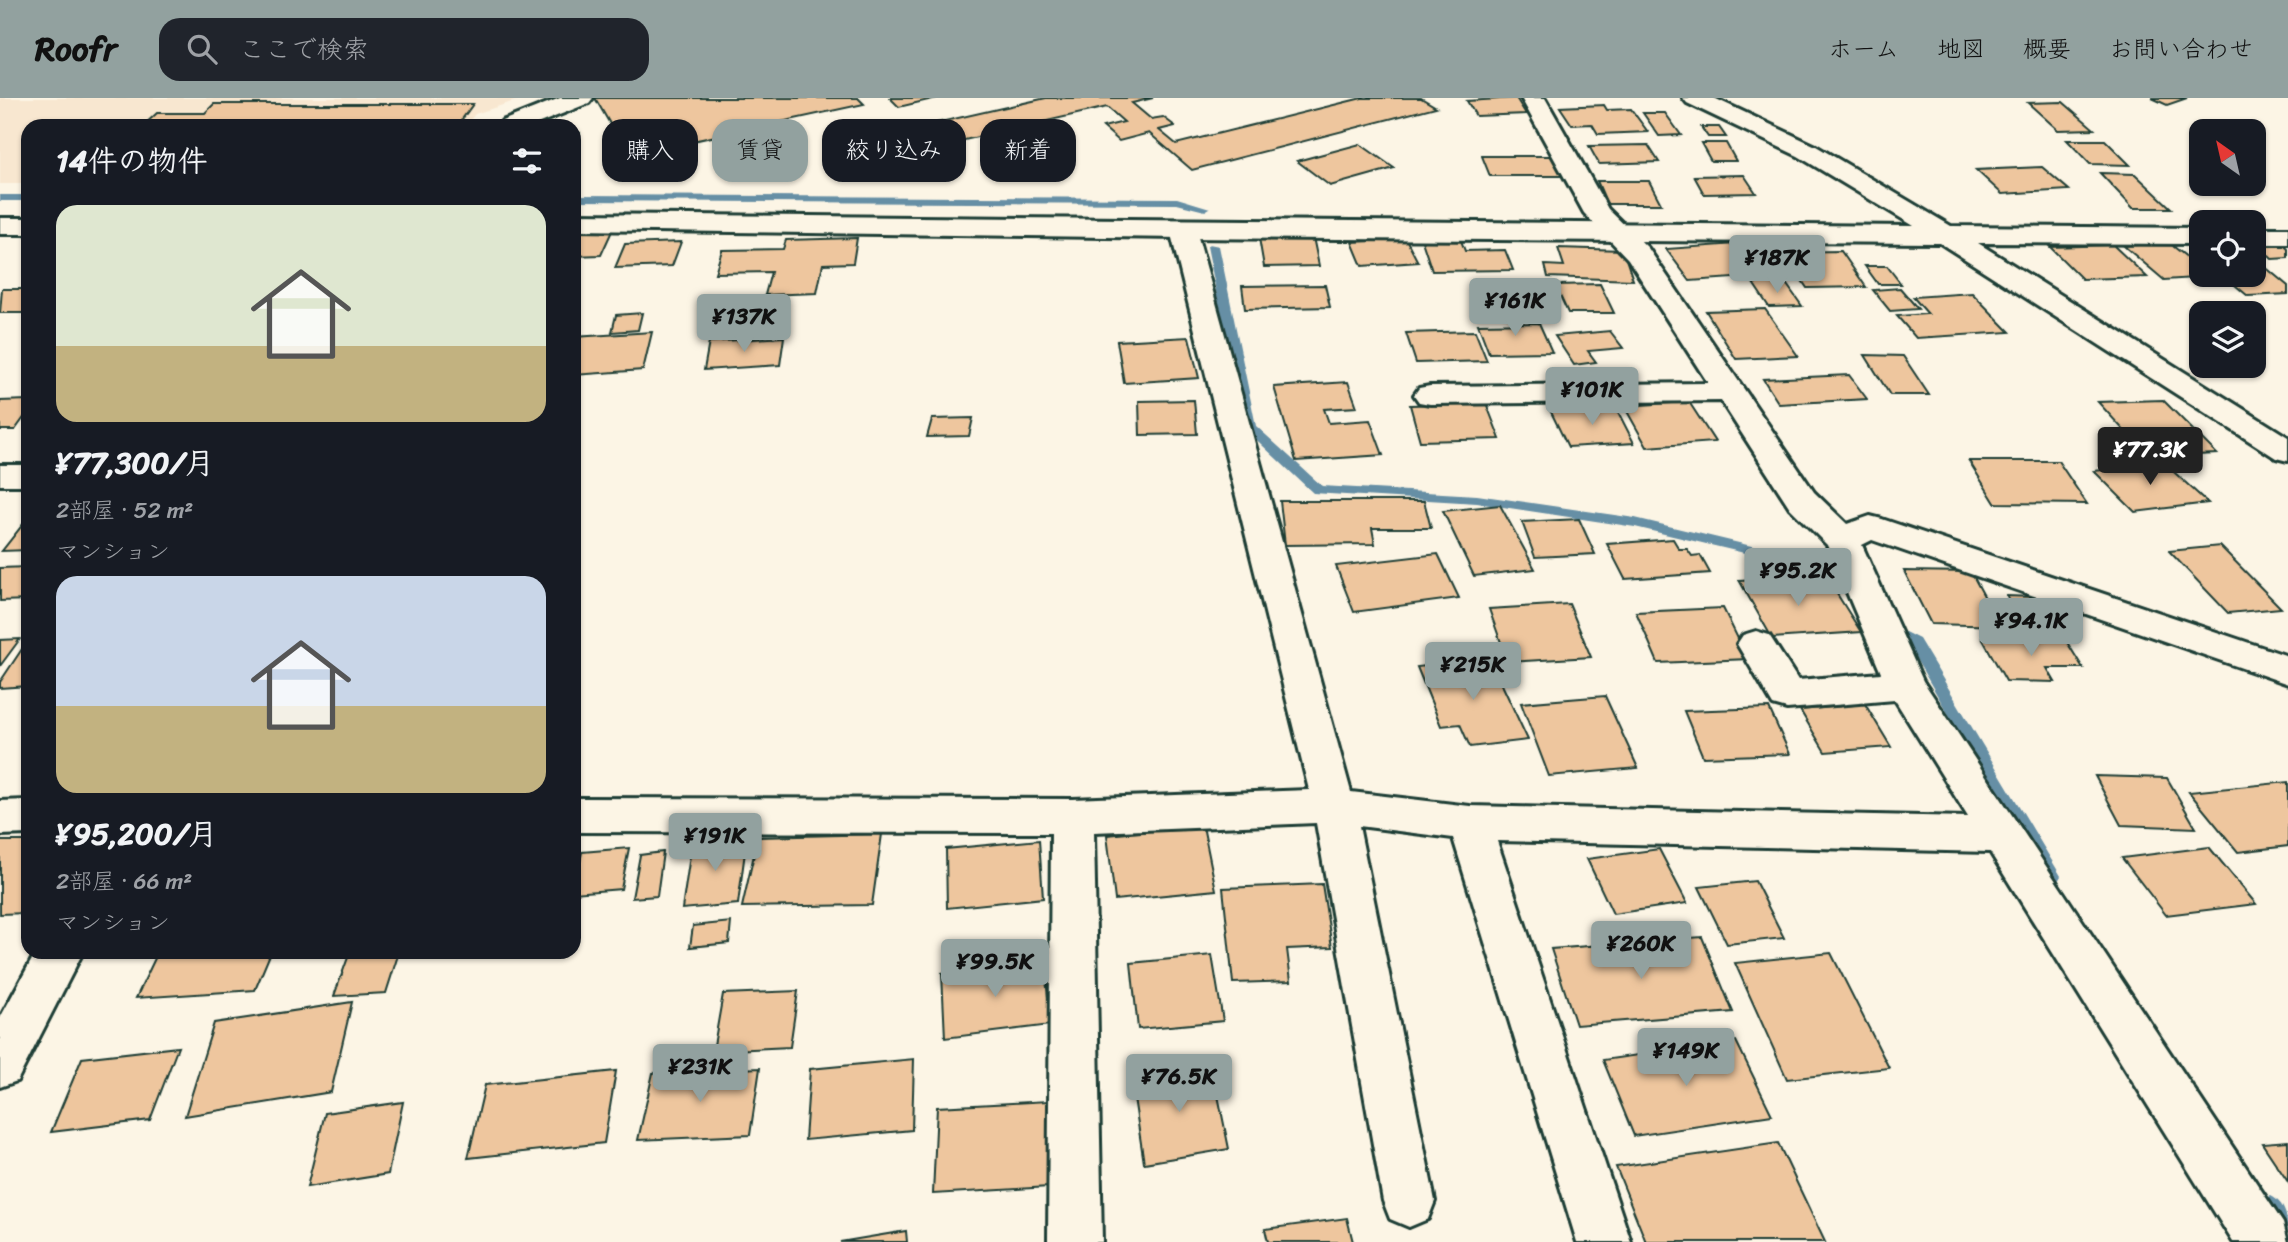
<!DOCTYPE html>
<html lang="ja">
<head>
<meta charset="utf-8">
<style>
	body { margin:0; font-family:Sriracha,"Klee One",sans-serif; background:#20242c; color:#f1f3f6; height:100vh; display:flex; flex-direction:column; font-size:26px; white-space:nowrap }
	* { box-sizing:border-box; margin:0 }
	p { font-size:23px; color:#9ea1a6 }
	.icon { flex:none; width:38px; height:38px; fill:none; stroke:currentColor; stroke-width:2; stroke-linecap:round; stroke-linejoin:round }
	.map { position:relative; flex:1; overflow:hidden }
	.drawer { position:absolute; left:21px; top:21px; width:560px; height:840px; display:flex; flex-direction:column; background:#171b24; border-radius:21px; box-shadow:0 2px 5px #0004 }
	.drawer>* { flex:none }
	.top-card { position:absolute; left:602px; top:21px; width:665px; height:63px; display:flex; gap:14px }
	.needle { width:46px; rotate:326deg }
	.controls { position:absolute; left:2189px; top:21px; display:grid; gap:14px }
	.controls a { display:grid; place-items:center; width:77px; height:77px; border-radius:14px; background:#171b24; box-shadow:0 2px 5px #0004; font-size:35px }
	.price { position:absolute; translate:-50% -60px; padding:0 16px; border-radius:7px; background:#92a19f; color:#111; font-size:23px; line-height:46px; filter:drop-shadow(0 2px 4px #0008) }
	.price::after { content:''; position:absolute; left:50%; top:42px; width:21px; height:16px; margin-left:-10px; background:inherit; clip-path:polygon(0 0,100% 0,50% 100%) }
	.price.selected { background:#222; color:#fff }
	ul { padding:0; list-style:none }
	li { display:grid; align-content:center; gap:14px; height:371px; padding:0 35px }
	li span { display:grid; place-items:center; height:217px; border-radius:21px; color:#555 }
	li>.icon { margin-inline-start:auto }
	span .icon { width:126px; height:126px; fill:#fffc; stroke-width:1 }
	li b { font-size:30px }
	h2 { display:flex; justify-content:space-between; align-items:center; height:84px; padding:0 35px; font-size:30px }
	.chip { padding:0 24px; border-radius:21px; background:#171b24; box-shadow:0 2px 5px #0004; font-size:24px; line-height:63px }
	.chip.selected { background:#92a19f; color:#111 }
	header { display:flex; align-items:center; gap:42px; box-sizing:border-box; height:98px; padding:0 35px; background:#92a19f; color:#111 }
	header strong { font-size:33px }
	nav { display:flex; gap:38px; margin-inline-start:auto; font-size:24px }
	.search { width:490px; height:63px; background:#20242c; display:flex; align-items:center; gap:18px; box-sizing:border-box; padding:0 24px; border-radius:21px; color:#9ea1a6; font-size:26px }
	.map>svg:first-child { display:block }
	.built { fill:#f8e7d0 }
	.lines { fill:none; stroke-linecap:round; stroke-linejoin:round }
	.stream { fill:#668fa5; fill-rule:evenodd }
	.building { fill:#eec69e; stroke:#1f3d34; stroke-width:2 }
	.street-casing { stroke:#1f3d34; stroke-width:6 }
	.secondary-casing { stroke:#1f3d34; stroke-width:6 }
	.street { fill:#fcf5e5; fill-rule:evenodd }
	.secondary { fill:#fcf5e5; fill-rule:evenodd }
</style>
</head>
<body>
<header>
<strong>Roofr</strong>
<div class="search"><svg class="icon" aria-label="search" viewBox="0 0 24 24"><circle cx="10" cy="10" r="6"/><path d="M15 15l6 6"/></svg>ここで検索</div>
<nav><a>ホーム</a><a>地図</a><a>概要</a><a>お問い合わせ</a></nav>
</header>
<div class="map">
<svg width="2288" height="1144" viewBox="0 0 2288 1144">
	<rect width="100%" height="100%" fill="#fcf5e5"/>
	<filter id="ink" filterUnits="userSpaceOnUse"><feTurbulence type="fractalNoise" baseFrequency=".0143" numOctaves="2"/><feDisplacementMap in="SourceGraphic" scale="14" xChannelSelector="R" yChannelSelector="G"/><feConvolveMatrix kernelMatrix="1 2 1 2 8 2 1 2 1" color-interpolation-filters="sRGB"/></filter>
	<g filter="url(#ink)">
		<path class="built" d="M0,0H524L475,16L465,28H28V86H0Z"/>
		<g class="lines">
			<g class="stream">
				<rect x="0" y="97" width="28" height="6"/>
				<path d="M574,97L1177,100L1210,110L1205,113L1177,106L574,103Z"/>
				<path d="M1209,146L1219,148L1256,328L1322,388L1477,397L1635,420L1806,461L1835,473L1864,493L1862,497H1852L1825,480L1782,464L1635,429L1477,405L1313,395L1243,329L1207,148Z"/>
				<path d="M1905,534L1919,541L2058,773L2061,778L2058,783L2052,785L2046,783L1909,549L1897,539Z"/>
				<path d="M2271,1098C2288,1107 2288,1125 2288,1144L2280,1141L2260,1109L2263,1101Z"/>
			</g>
		</g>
		<g class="building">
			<path d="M595,0H858L864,6L628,57Z"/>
			<path d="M890,0H937L899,9Z"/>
			<path d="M1046,0H1153L1132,5L1151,21L1163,19L1175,28L1159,32L1176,46L1362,0H1421L1436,9L1192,72L1149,35L1119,43L1103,29L1124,24L1107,9L887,60L870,40Z"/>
			<path d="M1516,0L1526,16L1476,18L1467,3Z"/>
			<path d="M2152,0H2187L2167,7Z"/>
			<path d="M2063,4L2094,31L2058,32L2028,5Z"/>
			<path d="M214,6H473L457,28H143L157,15H205Z"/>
			<path d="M1604,7L1607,12L1631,11L1648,34L1598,36L1592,26L1572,27L1560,9Z"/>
			<path d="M1643,15H1665L1681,37L1659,38Z"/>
			<path d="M1701,29H1719L1726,39H1708Z"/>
			<path d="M580,35L579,61L574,72V36Z"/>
			<path d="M2067,42H2105L2130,67L2090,66Z"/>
			<path d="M1701,45H1726L1736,63H1711Z"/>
			<path d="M1360,46L1394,70L1330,88L1297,63Z"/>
			<path d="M1648,47L1659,64L1599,66L1589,48Z"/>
			<path d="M1482,58H1554L1564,78H1490Z"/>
			<path d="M2042,69L2069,92L2002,96L1976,72Z"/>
			<path d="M2100,75L2135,76L2171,110H2133Z"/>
			<path d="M1744,77L1756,95L1704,96L1694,78Z"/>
			<path d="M1597,83H1649L1661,106H1607Z"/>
			<path d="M574,133H612L601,157L574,158Z"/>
			<path d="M1313,139L1319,168L1264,169L1259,140Z"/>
			<path d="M857,140L853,165L823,166L817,195L765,197L771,174L715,175L722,152L783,151L786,142Z"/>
			<path d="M1421,140H1460L1465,153L1505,152L1513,172L1432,173Z"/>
			<path d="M1406,141L1418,164L1362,168L1352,144Z"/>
			<path d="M681,144L672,168L615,170L625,146Z"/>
			<path d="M1751,145L1778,177L1690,183L1666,151Z"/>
			<path d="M2169,145L2202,171V177L2211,179L2164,182L2124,148Z"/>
			<path d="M2255,145H2281L2288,151V160L2272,161Z"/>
			<path d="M2113,147L2147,179L2082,181L2050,149Z"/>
			<path d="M1558,150L1623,152L1633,182L1548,179L1545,167L1564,168Z"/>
			<path d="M1841,153L1866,189L1807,190L1783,154Z"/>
			<path d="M1865,168H1887L1901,186H1878Z"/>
			<path d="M2264,168L2288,188V196L2248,198L2223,177H2254V169Z"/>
			<path d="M1785,184L1802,208L1769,209L1753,185Z"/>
			<path d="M1600,186L1614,215H1568L1555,187Z"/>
			<path d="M1325,187L1330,209L1245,211L1242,188Z"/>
			<path d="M1900,190L1918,211L1890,213L1873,192Z"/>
			<path d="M2,191H28V215H0Z"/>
			<path d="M1972,195L2010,234L1916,240L1897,218L1928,216L1913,199Z"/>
			<path d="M1765,211L1798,258L1736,261L1706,213Z"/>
			<path d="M642,215L638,232L612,234L616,217Z"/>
			<path d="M1539,225L1552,254L1489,255L1478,226Z"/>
			<path d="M768,226L765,238L701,240L705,228Z"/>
			<path d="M1475,233L1487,263L1416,265L1406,235Z"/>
			<path d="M1610,233L1623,250L1588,253L1596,264L1574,267L1555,238Z"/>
			<path d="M652,234L643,272L574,277V239Z"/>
			<path d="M784,239L780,267L704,272L709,244Z"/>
			<path d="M1189,239L1199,280L1124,285L1117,243Z"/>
			<path d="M1865,257L1903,258L1929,297H1890Z"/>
			<path d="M1849,277L1867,301L1779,306L1763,281Z"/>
			<path d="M1348,284L1357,309L1324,311L1329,325L1370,322L1383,357L1296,363L1274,289Z"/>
			<path d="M28,302V314L15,332H0V303Z"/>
			<path d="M1194,302L1197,336L1140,337L1139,303Z"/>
			<path d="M2163,302L2217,356L2148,359L2098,304Z"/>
			<path d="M1689,304L1715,344L1647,349L1624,308Z"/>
			<path d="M1486,305L1500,341L1420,343L1410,307Z"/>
			<path d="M1615,308L1634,345L1568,349L1550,312Z"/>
			<path d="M973,320L969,338L927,339L932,321Z"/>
			<path d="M1969,363H2058L2087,406L1995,405Z"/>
			<path d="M2164,365L2208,405L2135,414L2094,373Z"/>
			<path d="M1280,403H1424L1431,430H1372L1375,446L1285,447Z"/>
			<path d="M1500,407L1535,471L1474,478L1443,413Z"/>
			<path d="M28,420V452L2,453Z"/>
			<path d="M1579,421L1595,456L1535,459L1522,424Z"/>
			<path d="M1673,441L1679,451H1687L1692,458L1700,457L1710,475L1625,481L1607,446Z"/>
			<path d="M2220,448L2281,510L2228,515L2169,453Z"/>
			<path d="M1438,456L1459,500L1354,514L1336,468Z"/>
			<path d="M28,469V502L0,503V470Z"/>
			<path d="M1904,473L1971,474L1991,511H2014L2007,498L2059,500L2076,530L1931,526Z"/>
			<path d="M1801,479L1809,490L1832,488L1861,534L1772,540L1739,482Z"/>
			<path d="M1569,506L1591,559L1508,564L1489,511Z"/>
			<path d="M1723,510L1748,561L1658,565L1636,514Z"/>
			<path d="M1982,540L2065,541L2083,570H2047L2055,584L2006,583Z"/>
			<path d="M20,541L0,568V542Z"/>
			<path d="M26,545L28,588L0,590V584Z"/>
			<path d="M1490,561L1528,642L1470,649L1460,626L1441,628L1417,569Z"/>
			<path d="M1605,598L1638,670L1549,678L1521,605Z"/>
			<path d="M1865,606L1891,649L1825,654L1800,612Z"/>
			<path d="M1769,610L1790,656L1703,659L1684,613Z"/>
			<path d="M2095,678L2167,680L2196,730L2121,727Z"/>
			<path d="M2288,684V748L2238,754L2189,694Z"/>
			<path d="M1203,728L1216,792L1115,802L1107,737Z"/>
			<path d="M882,736L872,807L742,809L758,739Z"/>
			<path d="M747,739L738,806L682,811L692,744Z"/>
			<path d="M1039,742L1043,800L947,810L946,751Z"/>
			<path d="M0,743H28L27,815L0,816Z"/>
			<path d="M2209,749L2256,806L2166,817L2122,760Z"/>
			<path d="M629,750L621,791L574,795L582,754Z"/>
			<path d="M1659,751L1687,805L1613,816L1587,761Z"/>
			<path d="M663,754L657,798L632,800L640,757Z"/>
			<path d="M1755,783L1784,840L1727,846L1699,789Z"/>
			<path d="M1322,786L1332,849L1287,851L1291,883L1233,885L1223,790Z"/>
			<path d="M731,824L729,845L690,849L693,828Z"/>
			<path d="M1702,839L1733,914L1576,927L1551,851Z"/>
			<path d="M158,854H271L255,892L136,900Z"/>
			<path d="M350,854H399L386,895L334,898Z"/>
			<path d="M1831,855L1889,970L1787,981L1735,865Z"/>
			<path d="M1212,857L1223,923L1138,931L1131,865Z"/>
			<path d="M1044,863L1051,927L945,940L942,875Z"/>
			<path d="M798,893L790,949L713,953L723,896Z"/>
			<path d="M352,904L331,994L185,1018L214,925Z"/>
			<path d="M1736,943L1772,1017L1634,1038L1603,962Z"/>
			<path d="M178,949L150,1022L51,1034L82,960Z"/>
			<path d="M914,961L912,1032L805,1042L810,971Z"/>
			<path d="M1212,968L1229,1051L1144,1065L1131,980Z"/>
			<path d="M760,970L750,1037L638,1042L653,975Z"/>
			<path d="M616,973L604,1045L468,1060L485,987Z"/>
			<path d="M1048,1003L1049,1089L933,1096L937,1009Z"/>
			<path d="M403,1004L388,1076L307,1089L325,1015Z"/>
			<path d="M2288,1043V1084L2262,1045Z"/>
			<path d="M1778,1045L1825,1144H1646L1616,1069Z"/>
			<path d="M1347,1120L1353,1144H1268L1265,1131Z"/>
			<path d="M906,1133L907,1144H840Z"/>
		</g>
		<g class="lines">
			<g class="street-casing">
				<g id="street">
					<path d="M560,0H593L589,5L532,28H499L502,23Z"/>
					<path d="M1521,0H1545L1608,111L1648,150L1814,394L1847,426L1870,418L1882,421L2288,558V586L1872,442L1862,447L1923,583L2283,1125L2288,1144H2233L1990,754L1497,743L1631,1144H1577L1453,740L1359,728L1435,1103L1428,1121L1409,1129L1390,1121L1383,1103L1316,725L1094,734L1102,1144H1048L1051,735L574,734V700L1072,701L1309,692L1170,132L1174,126H1192L1196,132L1351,694L1470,708L1968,719L1895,602L1787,611L1773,607L1737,546L1743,537L1756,533L1769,537L1798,582L1881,575L1827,447L1790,410L1721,303L1430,306L1419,304L1414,297L1419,290L1430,288L1708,285L1628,161L1584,115Z"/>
					<rect x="0" y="367" width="28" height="20"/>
					<path d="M28,702V736L0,737V703Z"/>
					<path d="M36,854H83L17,983L0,989V920Z"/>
				</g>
			</g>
			<g class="secondary-casing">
				<g id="secondary">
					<path d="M1683,0H1714L1816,48L1951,128L2202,130V146L1978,145L2288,339V363L2276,360L1940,145L1183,140L574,132V116L1914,128L1798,58L1687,5Z"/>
					<rect x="0" y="120" width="28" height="16"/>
					<rect x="2254" y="130" width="34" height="16"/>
				</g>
			</g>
			<use href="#street" class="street"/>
			<use href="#secondary" class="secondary"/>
		</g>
	</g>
</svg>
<div class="controls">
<a><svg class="needle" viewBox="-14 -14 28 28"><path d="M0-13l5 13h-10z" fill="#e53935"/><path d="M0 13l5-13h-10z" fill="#9ea1a6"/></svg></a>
<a><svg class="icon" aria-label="locate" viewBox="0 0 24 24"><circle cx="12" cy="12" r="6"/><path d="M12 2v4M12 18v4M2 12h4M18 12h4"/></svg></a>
<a><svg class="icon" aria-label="layers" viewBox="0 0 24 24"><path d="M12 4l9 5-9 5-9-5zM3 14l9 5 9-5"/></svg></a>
</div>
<b class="price" style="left:1777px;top:197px">¥187K</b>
<b class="price" style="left:1515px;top:240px">¥161K</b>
<b class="price" style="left:744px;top:256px">¥137K</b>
<b class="price" style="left:1592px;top:329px">¥101K</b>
<b class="price selected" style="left:2150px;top:389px">¥77.3K</b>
<b class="price" style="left:1798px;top:510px">¥95.2K</b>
<b class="price" style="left:2031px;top:560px">¥94.1K</b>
<b class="price" style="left:1473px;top:604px">¥215K</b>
<b class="price" style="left:715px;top:775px">¥191K</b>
<b class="price" style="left:1641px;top:883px">¥260K</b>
<b class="price" style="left:995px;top:901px">¥99.5K</b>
<b class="price" style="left:1686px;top:990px">¥149K</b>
<b class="price" style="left:700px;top:1006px">¥231K</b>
<b class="price" style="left:1179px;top:1016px">¥76.5K</b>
<div class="top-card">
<a class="chip">購入</a>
<a class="chip selected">賃貸</a>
<a class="chip">絞り込み</a>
<a class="chip">新着</a>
</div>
<section class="drawer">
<h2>14件の物件<svg class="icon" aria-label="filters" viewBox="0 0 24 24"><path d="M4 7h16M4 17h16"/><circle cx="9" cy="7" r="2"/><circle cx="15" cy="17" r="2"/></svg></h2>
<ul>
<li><span style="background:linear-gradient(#dfe7d0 65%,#c2b280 0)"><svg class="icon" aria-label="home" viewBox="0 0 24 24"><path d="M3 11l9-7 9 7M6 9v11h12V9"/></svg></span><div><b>¥77,300/月</b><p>2部屋 · 52 m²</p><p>マンション</p></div></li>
<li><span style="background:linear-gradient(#c9d6e8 60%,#c2b280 0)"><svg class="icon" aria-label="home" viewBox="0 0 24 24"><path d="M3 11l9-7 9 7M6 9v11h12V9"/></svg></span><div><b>¥95,200/月</b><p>2部屋 · 66 m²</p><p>マンション</p></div></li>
</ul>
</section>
</div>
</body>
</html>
